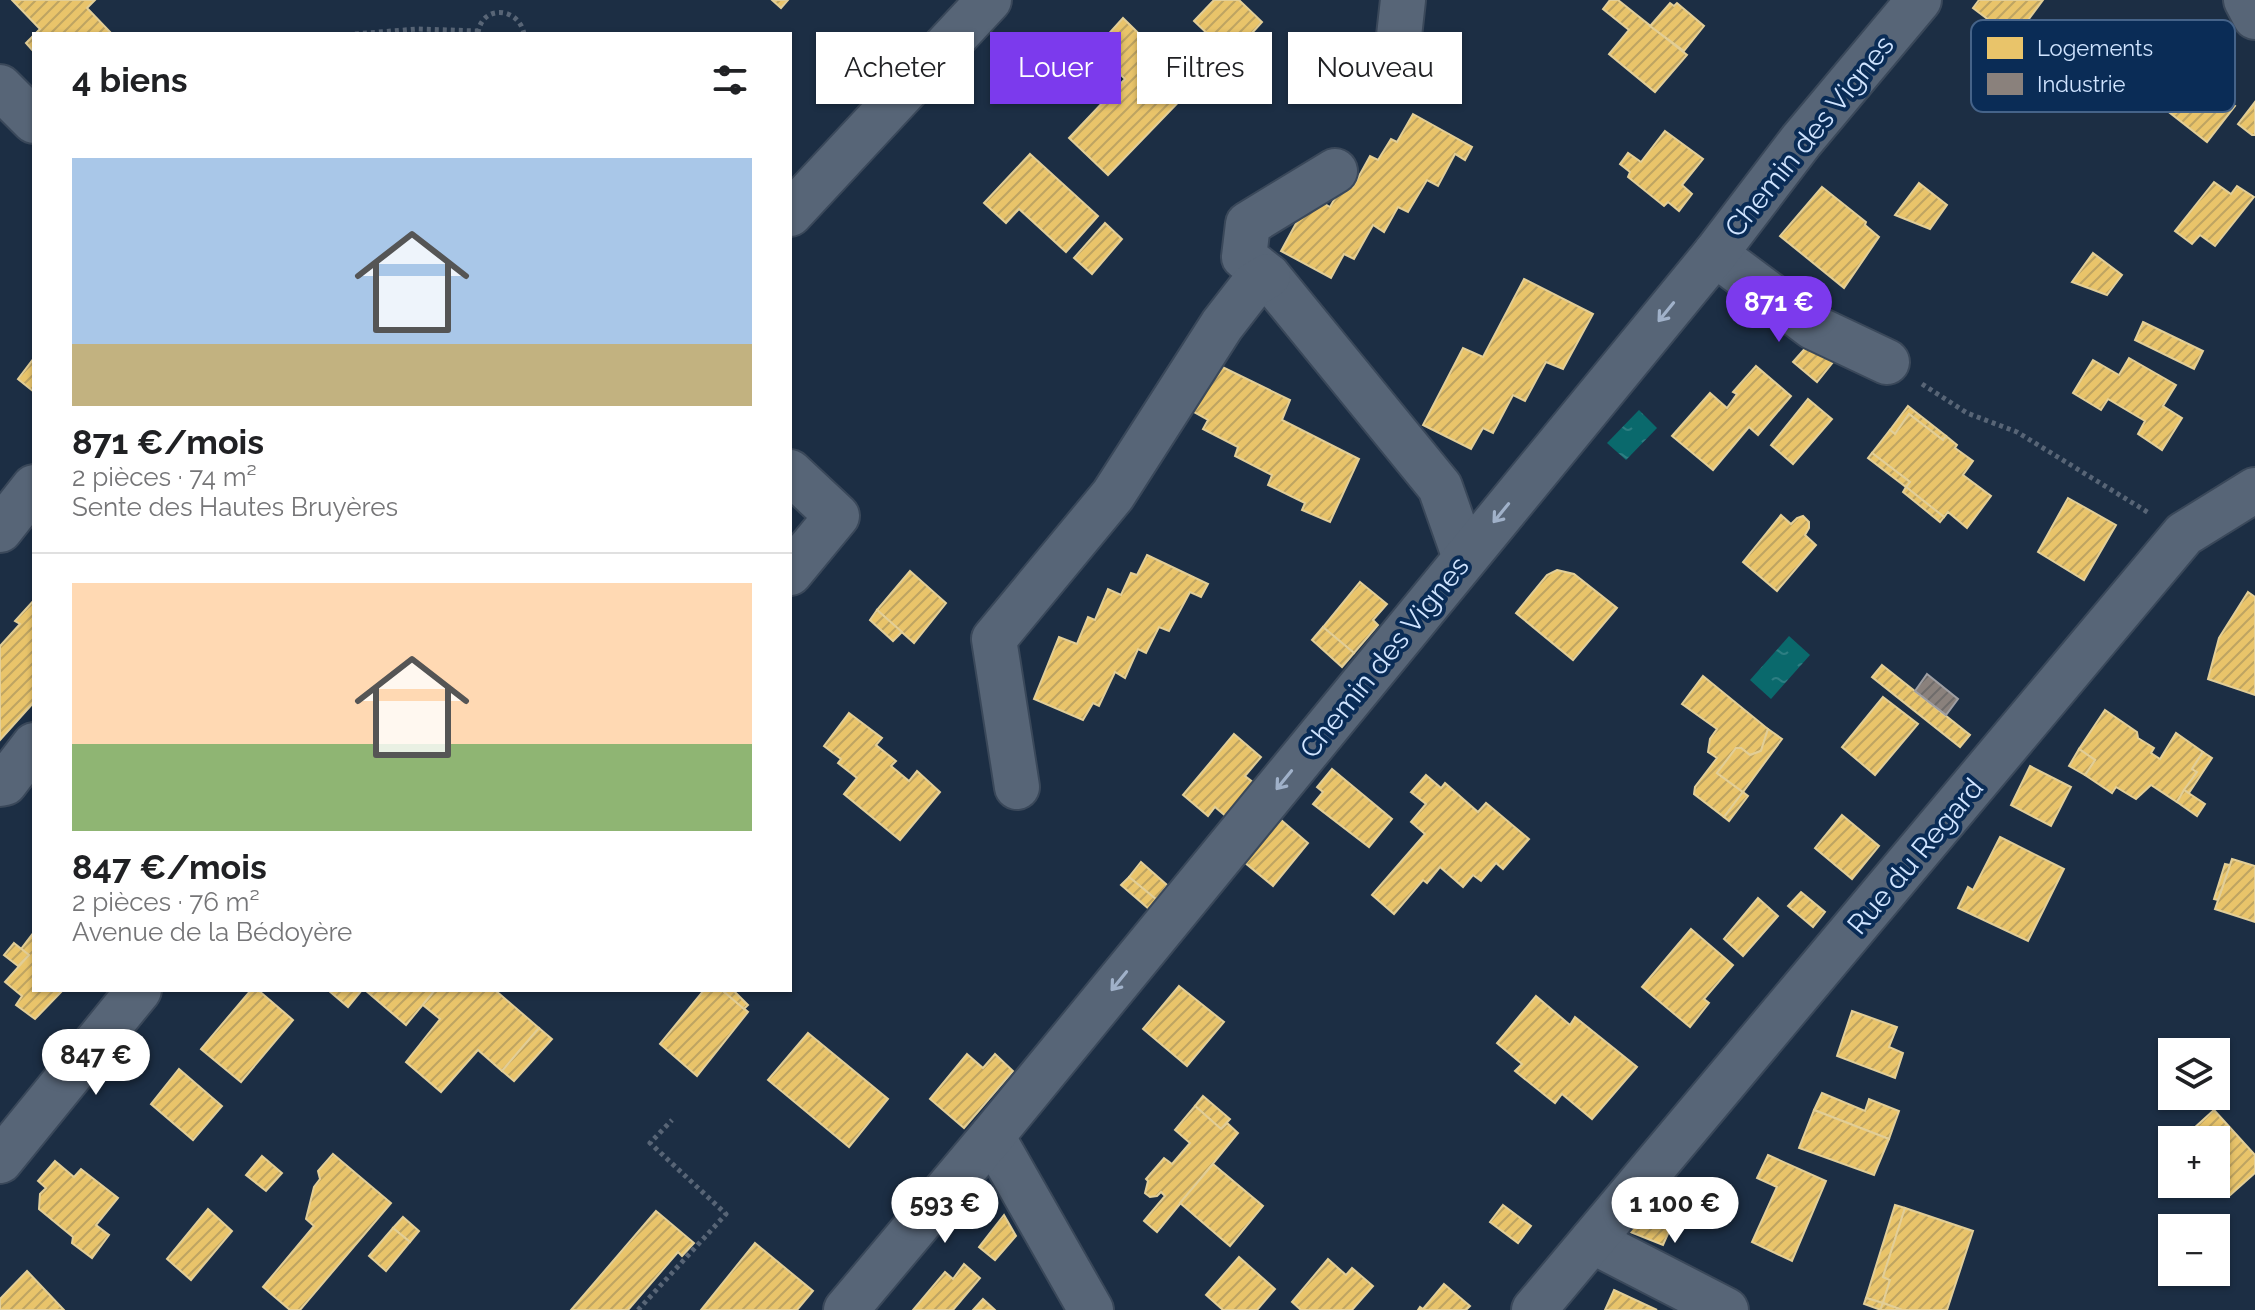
<!DOCTYPE html>
<html lang="fr">
<head>
<meta charset="utf-8">
<style>
	body { margin:0; font-family:Raleway,sans-serif; background:#f2f2f2; color:#202124; height:100vh; display:flex; flex-direction:column; font-size:30px; white-space:nowrap }
	* { box-sizing:border-box; margin:0 }
	p { font-size:26px; color:#757577 }
	.icon { flex:none; width:44px; height:44px; fill:none; stroke:currentColor; stroke-width:2; stroke-linecap:round; stroke-linejoin:round }
	.map { position:relative; flex:1; overflow:hidden }
	.panel { position:absolute; left:32px; top:32px; width:760px; height:960px; display:flex; flex-direction:column; background:#fff; border-radius:0px; box-shadow:0 2px 6px #0004 }
	.panel>* { flex:none }
	.top-card { position:absolute; left:816px; top:32px; width:760px; height:72px; display:flex; gap:16px }
	.tools { position:absolute; left:2158px; top:1038px; display:grid; gap:16px }
	.tools a { display:grid; place-items:center; width:72px; height:72px; border-radius:0px; background:#fff; box-shadow:0 2px 6px #0004; font-size:40px }
	.price { position:absolute; translate:-50% -68px; padding:0 18px; border-radius:28px; background:#fff; color:#222; font-size:26px; line-height:52px; filter:drop-shadow(0 2px 4px #0008) }
	.price::after { content:''; position:absolute; left:50%; top:48px; width:24px; height:18px; margin-left:-12px; background:inherit; clip-path:polygon(0 0,100% 0,50% 100%) }
	.price.selected { background:#7c3aed; color:#fff }
	ul { padding:0; list-style:none }
	li { display:grid; align-content:center; gap:16px; height:424px; padding:0 40px }
	li+li { border-top:2px solid #e0e0e0 }
	li span { display:grid; place-items:center; height:248px; border-radius:0px; color:#555 }
	li>.icon { margin-inline-start:auto }
	span .icon { width:144px; height:144px; fill:#fffc; stroke-width:1 }
	li b { font-size:34px }
	h2 { display:flex; justify-content:space-between; align-items:center; height:96px; padding:0 40px; font-size:34px }
	.chip { padding:0 28px; border-radius:0px; background:#fff; box-shadow:0 2px 6px #0004; font-size:28px; line-height:72px }
	.chip.selected { background:#7c3aed; color:#fff }
	.map>svg:first-child { display:block }
	.water { fill:url(#water-ripples) }
	.homes { fill:url(#homes-hatch); stroke:#e2ce97; stroke-width:2 }
	.industry { fill:url(#industry-hatch); stroke:#9f9fa3; stroke-width:2 }
	.lines { fill:none; stroke-linecap:round; stroke-linejoin:round }
	.minor-casing { stroke:#3a485a; stroke-width:48 }
	.path { stroke:#586576; stroke-width:5; stroke-dasharray:4 4; stroke-linecap:butt }
	.minor { stroke:#576577; stroke-width:44 }
	.oneway { stroke:#a0b1c9 }
	.labels { text-anchor:middle; stroke-width:8; stroke-linejoin:round; paint-order:stroke }
	.street-label { font-size:28px; fill:#d0e4ff; stroke:#0a2c56 }
	.key { fill:#0a2c56; stroke:#456389; stroke-width:2 }
	.key-label { font-size:22px; fill:#d0e4ff }
</style>
</head>
<body>
<div class="map">
<svg width="2255" height="1310" viewBox="0 0 2255 1310">
	<defs>
		<pattern id="water-ripples" width="26" height="14" patternUnits="userSpaceOnUse" patternTransform="scale(2)"><rect width="26" height="14" fill="#0a696c"/><path d="M2 4q2-2 4 0t4 0M15 11q2-2 4 0t4 0" fill="none" stroke="#2d7e82"/></pattern>
		<pattern id="homes-hatch" width="6" height="6" patternUnits="userSpaceOnUse" patternTransform="scale(2)"><rect width="6" height="6" fill="#e9c46a"/><path d="M-1 1l2-2M0 6l6-6M5 7l2-2" fill="none" stroke="#bea462"/></pattern>
		<pattern id="industry-hatch" width="6" height="6" patternUnits="userSpaceOnUse" patternTransform="scale(2)"><rect width="6" height="6" fill="#8a817c"/><path d="M-1 1l2-2M0 6l6-6M5 7l2-2" fill="none" stroke="#6f6c6b"/></pattern>
	</defs>
	<rect width="100%" height="100%" fill="#1c2e44"/>
	<g class="water">
		<path d="M1639,410L1657,428L1626,460L1607,443Z"/>
		<path d="M1789,636L1810,655L1771,699L1750,680Z"/>
	</g>
	<g class="homes">
		<path d="M12,0H95L87,8L112,34H35L40,29Z"/>
		<path d="M772,0H788L781,8Z"/>
		<path d="M1214,0H1239L1262,22L1231,56L1194,21Z"/>
		<path d="M1610,0H1618L1687,55L1655,92L1609,54L1629,30L1603,9Z"/>
		<path d="M1979,0H2043L2014,39L1973,8Z"/>
		<path d="M1670,3L1674,6L1677,3L1704,26L1684,51L1650,26Z"/>
		<path d="M1123,18L1193,87L1108,175L1069,138L1125,79L1095,49Z"/>
		<path d="M34,35V52L26,43Z"/>
		<path d="M2206,57L2229,76L2217,91L2235,106L2207,142L2165,109Z"/>
		<path d="M1222,59L1242,78L1228,95L1207,75Z"/>
		<path d="M2255,102V135H2252L2238,124Z"/>
		<path d="M1413,114L1472,147L1465,160L1455,154L1438,186L1427,180L1408,212L1398,207L1384,232L1373,225L1354,259L1344,254L1331,278L1281,251L1311,196L1330,207L1344,182L1353,187L1370,156L1378,160L1391,139L1397,142Z"/>
		<path d="M1665,131L1703,159L1682,185L1692,194L1679,211L1668,202L1664,206L1628,177L1630,172L1620,164L1628,153L1641,162Z"/>
		<path d="M1030,154L1098,216L1066,252L1019,209L1006,223L984,203Z"/>
		<path d="M2214,182L2231,194L2237,186L2254,197L2215,246L2200,235L2192,244L2175,231Z"/>
		<path d="M1919,183L1947,205L1930,229L1895,215Z"/>
		<path d="M1822,187L1866,222L1865,225L1879,237L1844,288L1780,236Z"/>
		<path d="M1105,223L1122,239L1092,274L1074,258Z"/>
		<path d="M2093,253L2122,275L2107,295L2072,282Z"/>
		<path d="M1524,279L1593,314L1563,369L1546,362L1525,401L1513,395L1493,433L1483,428L1471,449L1423,425L1463,348L1483,357Z"/>
		<path d="M2143,322L2203,351L2194,369L2135,340Z"/>
		<path d="M1809,344L1837,357L1817,382L1793,362Z"/>
		<path d="M34,358V392L18,379Z"/>
		<path d="M2129,358L2176,385L2163,406L2182,418L2162,450L2138,434L2145,421L2108,399L2101,410L2073,393L2093,360L2119,375Z"/>
		<path d="M1210,361L1290,400L1282,420L1359,459L1330,522L1302,510L1305,503L1268,485L1272,475L1235,456L1238,447L1203,429L1208,420L1187,408Z"/>
		<path d="M1756,366L1791,396L1758,435L1749,427L1713,470L1672,436L1710,393L1727,408L1737,394L1733,392Z"/>
		<path d="M1808,399L1832,419L1793,464L1771,445Z"/>
		<path d="M1908,406L1946,436L1943,440L1909,414L1895,434L1890,430Z"/>
		<path d="M1909,414L1943,440L1946,436L1957,445L1955,448L1973,461L1963,475L1991,496L1967,528L1948,512L1944,517L1906,487L1910,482L1872,453L1890,430L1895,434Z"/>
		<path d="M1872,453L1910,482L1906,487L1868,458Z"/>
		<path d="M1906,487L1944,517L1940,522L1903,492Z"/>
		<path d="M2068,498L2116,525L2084,580L2038,552Z"/>
		<path d="M1781,515L1791,524L1797,518L1803,516L1809,522V528L1805,535L1816,545L1777,591L1743,562Z"/>
		<path d="M1147,555L1208,584L1201,597L1190,592L1169,631L1159,627L1146,653L1138,649L1125,678L1115,672L1099,706L1093,703L1083,720L1034,699L1059,637L1077,644L1088,617L1095,620L1108,589L1121,595L1131,573L1137,575Z"/>
		<path d="M1557,570L1574,574L1617,608L1573,660L1516,613L1547,575Z"/>
		<path d="M910,571L946,603L914,643L877,610Z"/>
		<path d="M1360,582L1387,604L1373,620L1378,625L1354,653L1323,627Z"/>
		<path d="M2248,592L2255,597V695L2208,679L2219,638Z"/>
		<path d="M34,600V702L0,740V646L20,624L15,621Z"/>
		<path d="M877,610L902,632L893,641L870,620Z"/>
		<path d="M1323,627L1354,653L1342,667L1312,640Z"/>
		<path d="M1882,665L1970,735L1960,747L1872,677Z"/>
		<path d="M1703,676L1768,729L1761,751L1750,755L1741,748H1736L1717,773L1743,792L1724,817L1694,794L1695,787L1717,758L1708,752L1710,739L1717,729L1682,704Z"/>
		<path d="M1883,697L1918,724L1875,775L1842,747Z"/>
		<path d="M2105,710L2137,732L2138,738L2154,748L2151,753L2160,759L2176,733L2203,752L2192,769L2197,772L2177,802L2151,785L2136,799L2116,787L2112,793L2085,775L2095,760L2079,749Z"/>
		<path d="M849,713L882,738L876,745L896,761L891,766L909,781L917,771L940,792L900,840L844,794L857,778L838,763L841,759L824,746Z"/>
		<path d="M1768,729L1782,739L1743,792L1717,773L1736,748H1741L1750,755L1761,751Z"/>
		<path d="M1234,734L1261,757L1245,776L1262,789L1235,824L1215,807L1208,816L1183,795Z"/>
		<path d="M2079,749L2095,760L2085,775L2069,766Z"/>
		<path d="M2203,752L2212,758L2189,793L2184,790L2197,772L2192,769Z"/>
		<path d="M2030,766L2071,787L2051,826L2011,805Z"/>
		<path d="M1332,769L1392,819L1369,847L1313,804L1323,792L1317,787Z"/>
		<path d="M1426,775L1441,788L1445,783L1478,812L1486,803L1529,839L1503,869L1496,863L1481,881L1473,875L1463,887L1440,867L1427,883L1423,880L1394,914L1372,895L1425,834L1411,822L1426,804L1411,792Z"/>
		<path d="M2184,790L2205,804L2197,816L2177,802Z"/>
		<path d="M1743,792L1748,796L1729,821L1724,817Z"/>
		<path d="M1273,813L1308,843L1273,886L1238,857Z"/>
		<path d="M1842,815L1879,846L1852,879L1815,848Z"/>
		<path d="M2000,837L2064,869L2028,941L1958,908L1968,887L1973,890Z"/>
		<path d="M2232,859L2255,866V922L2215,909Z"/>
		<path d="M1141,862L1167,885L1157,900L1129,877Z"/>
		<path d="M2225,864L2230,865L2218,900L2214,899Z"/>
		<path d="M1129,877L1157,900L1149,909L1121,885Z"/>
		<path d="M1801,892L1825,912L1813,927L1788,906Z"/>
		<path d="M1758,898L1778,916L1743,956L1724,939Z"/>
		<path d="M1691,929L1733,965L1704,999L1709,1003L1690,1027L1642,987Z"/>
		<path d="M34,932V990H63L35,1019L16,1005L22,996L5,982L29,955L21,949Z"/>
		<path d="M14,943L29,955L18,966L4,955Z"/>
		<path d="M1179,986L1224,1022L1187,1066L1143,1029Z"/>
		<path d="M251,990H258L293,1020L241,1082L201,1049Z"/>
		<path d="M328,990H362L348,1007Z"/>
		<path d="M365,990H435L406,1025Z"/>
		<path d="M435,990H495L539,1028L502,1071L478,1050L441,1092L406,1062L440,1019L423,1005Z"/>
		<path d="M704,990H722L748,1012L697,1076L660,1044Z"/>
		<path d="M722,990H733L748,1005L744,1009Z"/>
		<path d="M1536,996L1570,1025L1575,1017L1637,1067L1592,1119L1562,1094L1555,1103L1551,1100L1515,1071L1522,1064L1497,1043Z"/>
		<path d="M1852,1011L1897,1027L1889,1047L1903,1053L1895,1078L1837,1056Z"/>
		<path d="M539,1028L552,1039L514,1081L502,1071Z"/>
		<path d="M808,1033L888,1099L849,1147L768,1080Z"/>
		<path d="M967,1054L983,1068L995,1054L1013,1071L964,1128L930,1099Z"/>
		<path d="M179,1069L222,1106L193,1140L151,1104Z"/>
		<path d="M1822,1093L1865,1111L1869,1099L1899,1111L1889,1139L1814,1110Z"/>
		<path d="M1203,1096L1230,1119L1221,1129L1195,1106Z"/>
		<path d="M1195,1106L1221,1129L1227,1123L1238,1133L1157,1232L1144,1221L1165,1196L1161,1192L1157,1196L1150,1197L1145,1193L1148,1181L1146,1179L1164,1158L1172,1164L1190,1143L1175,1130Z"/>
		<path d="M1814,1110L1889,1139L1874,1175L1799,1148Z"/>
		<path d="M2214,1110L2255,1155V1173L2229,1196L2216,1182V1140H2181Z"/>
		<path d="M333,1154L391,1203L300,1310H290L263,1287L314,1226L306,1219L314,1187L320,1179L318,1171Z"/>
		<path d="M1768,1155L1826,1181L1792,1261L1752,1242L1777,1187L1757,1178Z"/>
		<path d="M262,1156L282,1173L266,1191L246,1175Z"/>
		<path d="M55,1161L74,1177L81,1169L118,1198L96,1225L109,1235L92,1258L72,1243L73,1237L39,1209L40,1194L46,1188L38,1181Z"/>
		<path d="M1213,1164L1263,1206L1230,1246L1180,1203Z"/>
		<path d="M1503,1205L1531,1226L1518,1243L1490,1222Z"/>
		<path d="M1895,1205L1905,1208L1883,1277L1890,1280L1883,1303L1866,1298Z"/>
		<path d="M1905,1208L1973,1231L1947,1310H1902L1883,1303L1890,1280L1883,1277Z"/>
		<path d="M208,1209L232,1231L191,1280L167,1259Z"/>
		<path d="M656,1211L694,1243L682,1256L678,1252L628,1310H571Z"/>
		<path d="M1642,1213L1671,1227L1663,1245L1628,1231Z"/>
		<path d="M1004,1215L1016,1236L995,1260L979,1247Z"/>
		<path d="M403,1217L419,1231L410,1242L393,1228Z"/>
		<path d="M393,1228L410,1242L386,1271L369,1256Z"/>
		<path d="M755,1243L813,1291L797,1310H701Z"/>
		<path d="M1239,1257L1275,1289L1257,1310H1223L1206,1295Z"/>
		<path d="M1328,1259L1346,1275L1352,1268L1373,1286L1352,1310H1301L1292,1302Z"/>
		<path d="M964,1264L980,1278L953,1310H913L945,1272L953,1279Z"/>
		<path d="M27,1271L64,1310H0V1299Z"/>
		<path d="M1444,1284L1470,1306L1466,1310H1418L1420,1307L1423,1309Z"/>
		<path d="M1614,1290L1657,1310H1605Z"/>
		<path d="M1866,1298L1883,1303L1881,1310L1864,1304Z"/>
		<path d="M983,1299L995,1310H973Z"/>
		<path d="M1883,1303L1902,1310H1880Z"/>
	</g>
	<path class="industry" d="M1927,674L1958,699L1946,715L1915,691Z"/>
	<g class="lines">
		<g class="minor-casing">
			<g id="minor">
				<path d="M2246,0L2255,17"/>
				<path d="M1397,54L1403,0"/>
				<path d="M0,87L34,121"/>
				<path d="M1335,171L1248,224L1244,257L1268,276L1440,487L1465,558"/>
				<path d="M790,214L989,0"/>
				<path d="M1715,254L1813,327L1887,362"/>
				<path d="M790,472L837,516L790,573"/>
				<path d="M0,530L34,487"/>
				<path d="M0,784L5,783L34,745"/>
				<path d="M1017,787L994,639L1113,495L1222,325L1253,285L1268,276"/>
				<path d="M992,1136L1091,1310"/>
				<path d="M0,1161L139,990"/>
				<path d="M1592,1241L1726,1310"/>
				<path d="M846,1310L992,1136L1715,254L1801,141L1919,0"/>
				<path d="M1534,1310L2184,534L2255,490"/>
			</g>
		</g>
		<g class="path">
			<path d="M478,33C482,4 519,7 524,34"/>
			<path d="M355,34L417,29L478,31"/>
			<path d="M1922,384L1967,413L2017,432L2149,513"/>
			<path d="M638,1310L726,1214L650,1143L672,1120"/>
		</g>
		<use href="#minor" class="minor"/>
	</g>
	<defs><path id="oneway-shaft" d="M-6 0H5M1.5-3L5.5 0L1.5 3" fill="none" stroke-width="1.6" stroke-linecap="round" stroke-linejoin="round" transform="scale(2)"/></defs>
	<g class="oneway">
		<use href="#oneway-shaft" transform="translate(1666 312) rotate(129)"/>
		<use href="#oneway-shaft" transform="translate(1501 513) rotate(129)"/>
		<use href="#oneway-shaft" transform="translate(1284 780) rotate(129)"/>
		<use href="#oneway-shaft" transform="translate(1119 981) rotate(129)"/>
	</g>
	<g class="labels">
		<g class="street-label">
			<text transform="translate(1809 136) rotate(-51)" y="10">Chemin des Vignes</text>
			<text transform="translate(1384 657) rotate(-51)" y="10">Chemin des Vignes</text>
			<text transform="translate(1915 856) rotate(-50)" y="10">Rue du Regard</text>
		</g>
	</g>
	<rect x="1971" y="20" width="264" height="92" rx="12" class="key"/>
	<rect x="1987" y="37" width="36" height="22" fill="#e9c46a"/>
	<rect x="1987" y="73" width="36" height="22" fill="#8a817c"/>
	<g class="key-label">
		<text x="2037" y="56">Logements</text>
		<text x="2037" y="92">Industrie</text>
	</g>
</svg>
<div class="tools">
<a><svg class="icon" aria-label="layers" viewBox="0 0 24 24"><path d="M12 4l9 5-9 5-9-5zM3 14l9 5 9-5"/></svg></a>
<a>+</a>
<a>−</a>
</div>
<b class="price selected" style="left:1779px;top:344px">871 €</b>
<b class="price" style="left:96px;top:1097px">847 €</b>
<b class="price" style="left:945px;top:1245px">593 €</b>
<b class="price" style="left:1675px;top:1245px">1 100 €</b>
<div class="top-card">
<a class="chip">Acheter</a>
<a class="chip selected">Louer</a>
<a class="chip">Filtres</a>
<a class="chip">Nouveau</a>
</div>
<section class="panel">
<h2>4 biens<svg class="icon" aria-label="filters" viewBox="0 0 24 24"><path d="M4 7h16M4 17h16"/><circle cx="9" cy="7" r="2"/><circle cx="15" cy="17" r="2"/></svg></h2>
<ul>
<li><span style="background:linear-gradient(#a9c7e8 75%,#c2b280 0)"><svg class="icon" aria-label="home" viewBox="0 0 24 24"><path d="M3 11l9-7 9 7M6 9v11h12V9"/></svg></span><div><b>871 €/mois</b><p>2 pièces · 74 m²</p><p>Sente des Hautes Bruyères</p></div></li>
<li><span style="background:linear-gradient(#ffd9b3 65%,#8fb573 0)"><svg class="icon" aria-label="home" viewBox="0 0 24 24"><path d="M3 11l9-7 9 7M6 9v11h12V9"/></svg></span><div><b>847 €/mois</b><p>2 pièces · 76 m²</p><p>Avenue de la Bédoyère</p></div></li>
</ul>
</section>
</div>
</body>
</html>
